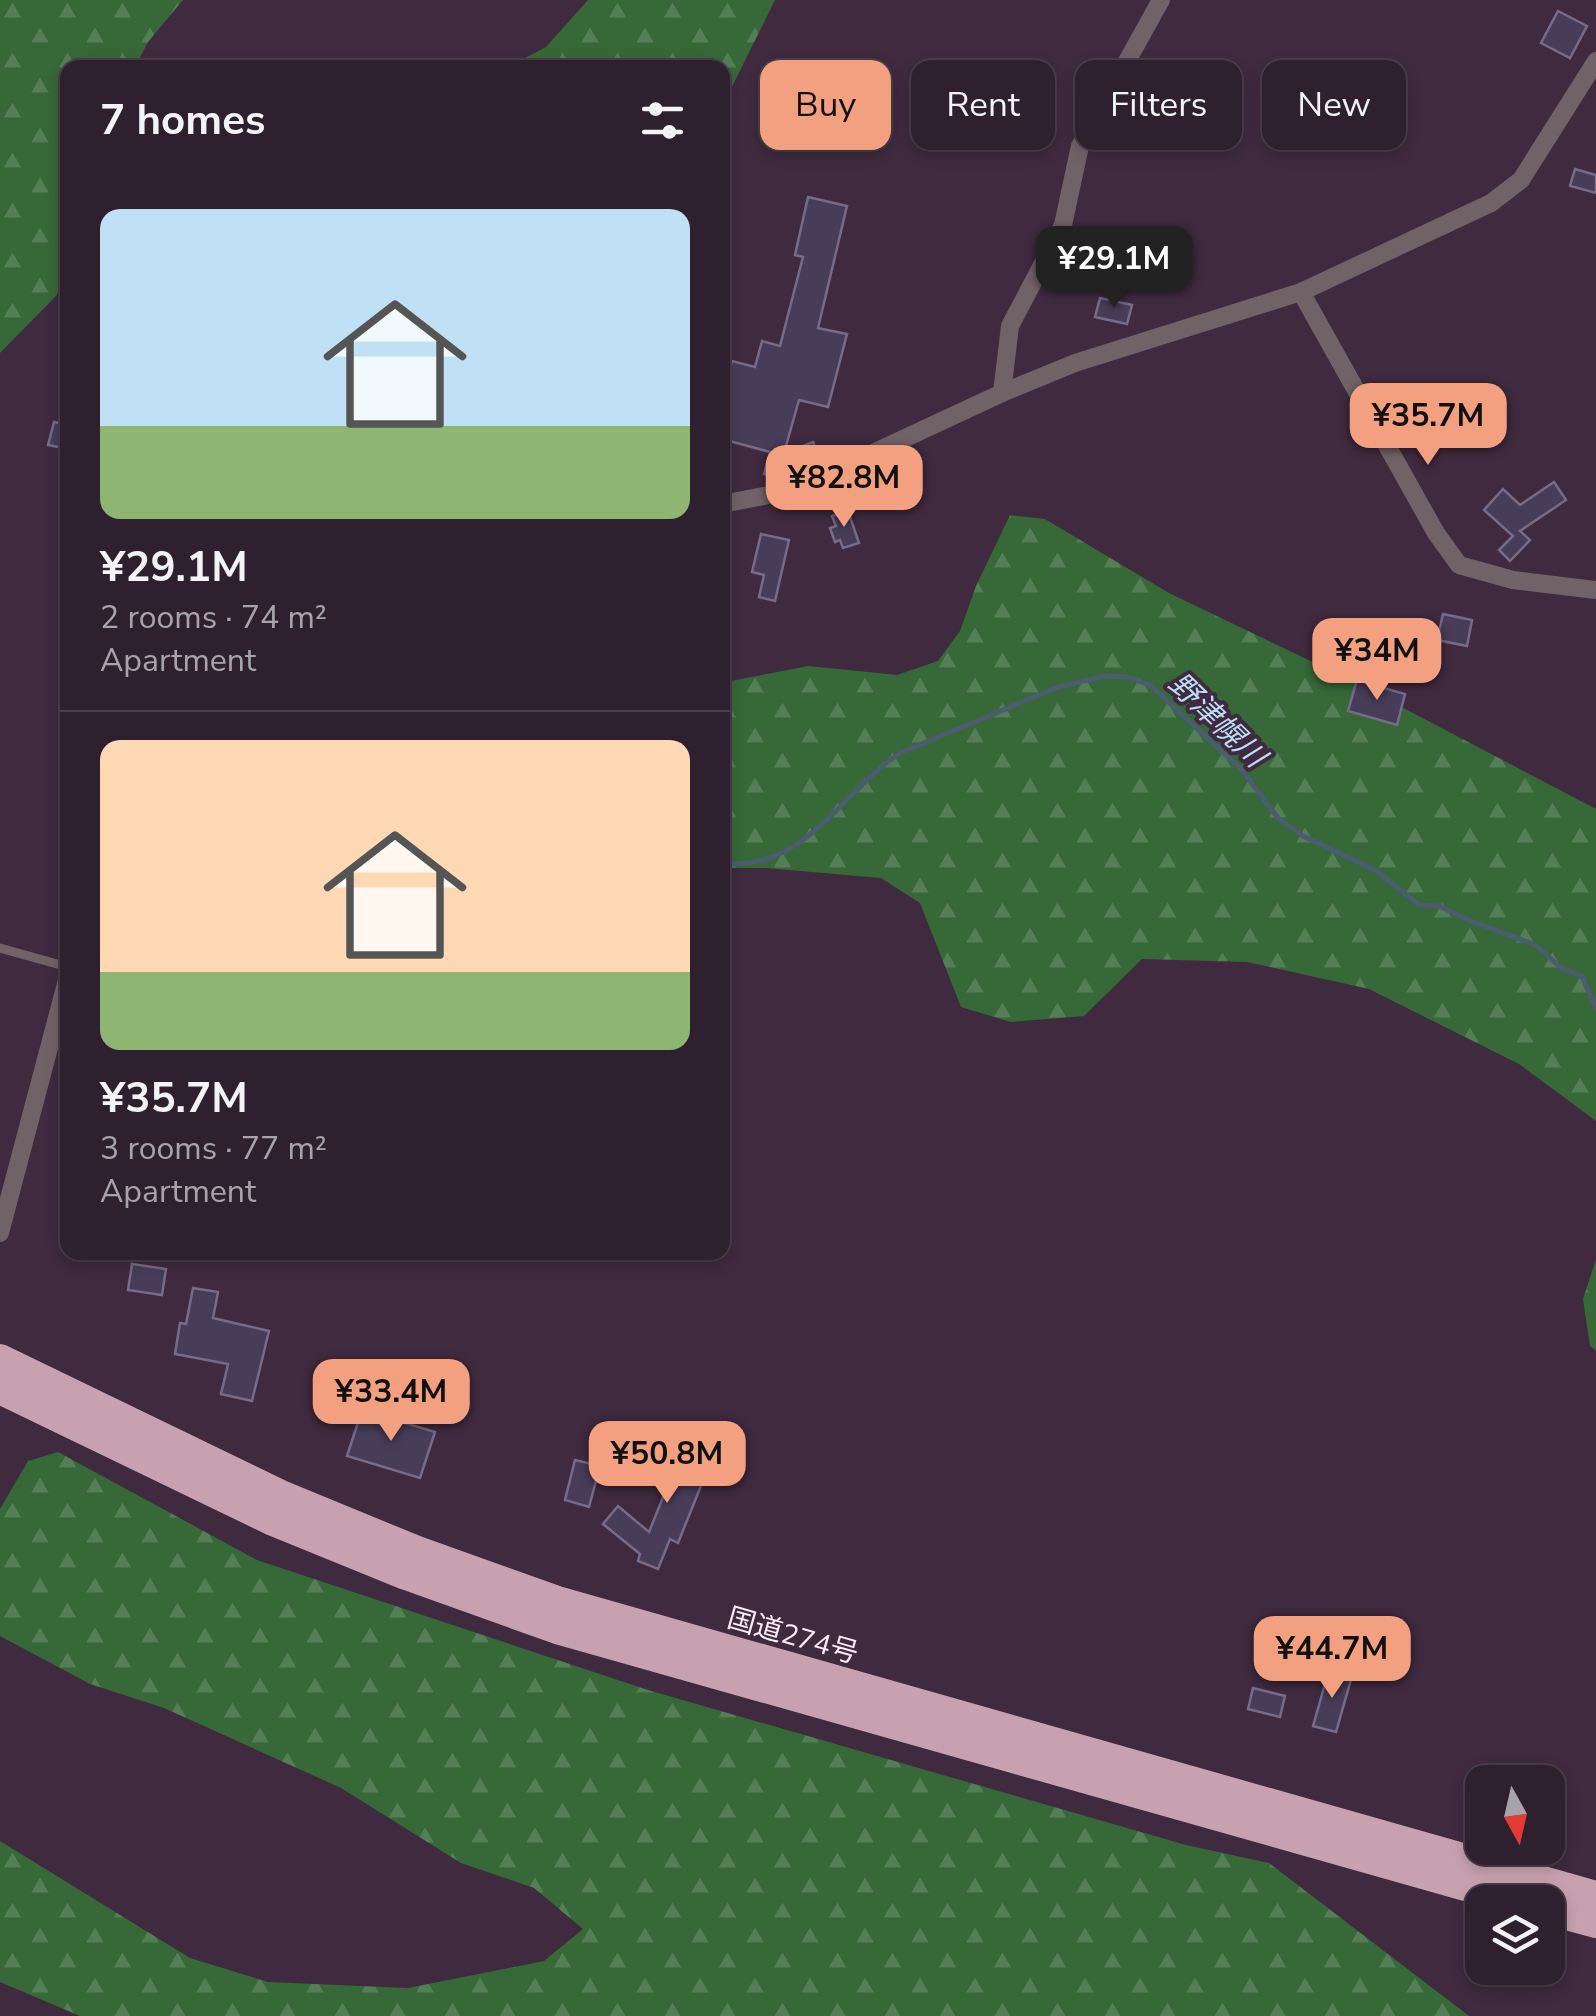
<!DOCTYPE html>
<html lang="en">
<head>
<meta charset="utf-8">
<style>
	body { margin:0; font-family:"Nunito Sans","Noto Sans JP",sans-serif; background:#372837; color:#f1f3f6; height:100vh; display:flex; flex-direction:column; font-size:38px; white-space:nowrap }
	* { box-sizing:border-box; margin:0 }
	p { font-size:32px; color:#a7a3aa }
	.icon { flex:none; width:55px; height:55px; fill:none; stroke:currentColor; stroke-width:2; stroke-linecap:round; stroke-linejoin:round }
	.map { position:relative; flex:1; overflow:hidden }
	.details { position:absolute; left:60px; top:60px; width:670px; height:1200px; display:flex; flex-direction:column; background:#2f202f; border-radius:20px; box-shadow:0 5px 15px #0003,0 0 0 2px #4a3e4b }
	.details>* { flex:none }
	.hud { position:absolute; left:760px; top:60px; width:685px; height:90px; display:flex; gap:20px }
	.needle { width:65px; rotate:172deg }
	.buttons { position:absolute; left:1465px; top:1765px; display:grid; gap:20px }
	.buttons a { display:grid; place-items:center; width:100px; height:100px; border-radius:20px; background:#2f202f; box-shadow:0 5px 15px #0003,0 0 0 2px #4a3e4b; font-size:50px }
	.price { position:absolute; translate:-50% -85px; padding:0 22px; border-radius:20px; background:#f2a080; color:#111; font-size:32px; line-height:65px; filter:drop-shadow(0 2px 5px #0008) }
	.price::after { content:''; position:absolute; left:50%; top:60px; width:30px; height:22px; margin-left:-15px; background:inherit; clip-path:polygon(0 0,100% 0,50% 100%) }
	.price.selected { background:#222; color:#fff }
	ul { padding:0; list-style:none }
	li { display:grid; align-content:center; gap:20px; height:530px; padding:0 40px }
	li+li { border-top:2px solid #4a3e4b }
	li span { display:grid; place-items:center; height:310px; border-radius:20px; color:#555 }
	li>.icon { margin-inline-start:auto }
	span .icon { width:180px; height:180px; fill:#fffc; stroke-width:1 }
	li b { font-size:42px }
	h2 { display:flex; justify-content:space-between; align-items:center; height:120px; padding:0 40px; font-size:42px }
	.chip { padding:0 35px; border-radius:20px; background:#2f202f; box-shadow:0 5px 15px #0003,0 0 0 2px #4a3e4b; font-size:35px; line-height:90px }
	.chip.selected { background:#f2a080; color:#111 }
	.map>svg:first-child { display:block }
	.forest { fill:url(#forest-firs) }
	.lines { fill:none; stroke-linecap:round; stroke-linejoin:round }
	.stream { stroke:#4c5c70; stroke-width:5 }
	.building { fill:#473d59; stroke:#766b89; stroke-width:2.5 }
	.lane { stroke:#716267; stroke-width:9 }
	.street { stroke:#716267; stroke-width:18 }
	.highway { stroke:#c7a1af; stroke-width:30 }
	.labels { text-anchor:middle; stroke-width:8; stroke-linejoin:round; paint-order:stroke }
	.street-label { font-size:28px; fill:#fbecfa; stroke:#3f2a3f }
	.water-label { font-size:30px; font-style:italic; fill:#bcdbf5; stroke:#3f2a3f }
</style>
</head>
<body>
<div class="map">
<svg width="1596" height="2016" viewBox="0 0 1596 2016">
	<defs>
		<pattern id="forest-firs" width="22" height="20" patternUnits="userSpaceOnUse" patternTransform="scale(2.5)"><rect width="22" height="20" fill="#366838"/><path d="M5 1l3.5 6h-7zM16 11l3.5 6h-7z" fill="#547e56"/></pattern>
	</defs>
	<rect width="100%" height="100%" fill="#3f2a3f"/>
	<g class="forest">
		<path d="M0,0H183L148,42L135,67L68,68L67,276L56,296L0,353Z"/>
		<path d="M588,0H775L723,105L722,68L508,67L546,47Z"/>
		<path d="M1010,515L1045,519L1169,593L1352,681L1596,809V1121L1519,1064L1369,989L1247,962L1142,959L1084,1016L1011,1022L961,1007L920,903L881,878L766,868H723V687L731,681L808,666L897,675L938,661L960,631L976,586Z"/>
		<path d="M1596,1259V1351L1590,1346L1583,1299Z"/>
		<path d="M58,1452L257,1560L648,1690L1186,1845L1269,1863L1469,2016H80L0,1982V1841L190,1958L268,1982L408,1988L544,1961L583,1929L534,1888L461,1863L341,1788L164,1708L90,1684L0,1636V1509L28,1461Z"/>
	</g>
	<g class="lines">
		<path class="stream" d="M722,863C804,873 841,792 900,753L1058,687L1105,676L1127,677L1150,685L1241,769L1278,818L1303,836L1377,871L1419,905L1439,906L1473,922L1536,945L1561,968L1582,976L1596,1009"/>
	</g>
	<g class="building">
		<path d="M1558,11L1587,26L1570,58L1541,43Z"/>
		<path d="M1575,169L1596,175V193L1570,186Z"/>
		<path d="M808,197L847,206L818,328L847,334L828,407L799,400L777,478L764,474L770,452L722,439V396L732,361L755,367L762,341L780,346L803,257L795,255Z"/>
		<path d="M1115,238L1133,244L1126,265L1108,259Z"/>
		<path d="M1100,298L1132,305L1127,324L1095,317Z"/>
		<path d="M54,422L68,425V449L48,445Z"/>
		<path d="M813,442L819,456L799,464L793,450Z"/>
		<path d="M1554,482L1566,500L1520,531L1530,540L1510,561L1499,550L1513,536L1484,510L1503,489L1520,505Z"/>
		<path d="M848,511L859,543L843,548L840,540L835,542L830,528L836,526L832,516Z"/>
		<path d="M761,534L789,540L775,601L759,597L764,575L752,572Z"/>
		<path d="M1443,614L1472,620L1467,646L1437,640Z"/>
		<path d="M1357,680L1405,694L1397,725L1348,711Z"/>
		<path d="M132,1264L166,1269L162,1295L128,1290Z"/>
		<path d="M193,1288L218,1292L213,1318L269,1331L252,1401L221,1394L228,1364L175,1354L180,1323L186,1324Z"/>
		<path d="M362,1410L435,1432L420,1478L347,1456Z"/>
		<path d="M688,1435L717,1446L678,1543L670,1539L658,1569L638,1561L640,1554L603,1524L618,1506L649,1532Z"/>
		<path d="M575,1460L600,1466L589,1507L565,1500Z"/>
		<path d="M1329,1670L1352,1676L1336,1732L1313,1726Z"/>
		<path d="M1253,1688L1285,1696L1280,1717L1248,1709Z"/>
	</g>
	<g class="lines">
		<path class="lane" d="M0,948L68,967"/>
		<g class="street">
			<path d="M1301,292L1436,533L1459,565L1513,580L1596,590"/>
			<path d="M1002,393L1010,326L1063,225L1080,146L1161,0"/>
			<path d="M722,504L769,495L856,461L1002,393L1075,363L1301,292L1491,203L1521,180L1596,61"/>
			<path d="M0,1233L68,976"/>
		</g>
		<g class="highway">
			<path d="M0,1359L283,1496L417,1551L557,1601L1596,1896"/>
			<path d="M0,1389L271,1520L406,1575L557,1629L1522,1902"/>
			<path d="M1548,1910L1596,1923"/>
		</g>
	</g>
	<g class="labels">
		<g class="street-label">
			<text transform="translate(793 1635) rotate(16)" y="10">国道274号</text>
		</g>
		<g class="water-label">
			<text transform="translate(1217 720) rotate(44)" y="10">野津幌川</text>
		</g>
	</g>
</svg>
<div class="buttons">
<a><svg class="needle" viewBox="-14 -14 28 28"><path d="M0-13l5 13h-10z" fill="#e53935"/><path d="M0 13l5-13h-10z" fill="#a7a3aa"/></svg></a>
<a><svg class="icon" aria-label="layers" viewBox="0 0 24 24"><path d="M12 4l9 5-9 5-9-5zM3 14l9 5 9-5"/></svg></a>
</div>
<b class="price selected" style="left:1114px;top:311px">¥29.1M</b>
<b class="price" style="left:1428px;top:468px">¥35.7M</b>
<b class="price" style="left:844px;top:530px">¥82.8M</b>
<b class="price" style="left:1377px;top:703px">¥34M</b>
<b class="price" style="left:391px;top:1444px">¥33.4M</b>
<b class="price" style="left:667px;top:1506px">¥50.8M</b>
<b class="price" style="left:1332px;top:1701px">¥44.7M</b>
<div class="hud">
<a class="chip selected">Buy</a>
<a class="chip">Rent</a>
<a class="chip">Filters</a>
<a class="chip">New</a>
</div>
<section class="details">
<h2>7 homes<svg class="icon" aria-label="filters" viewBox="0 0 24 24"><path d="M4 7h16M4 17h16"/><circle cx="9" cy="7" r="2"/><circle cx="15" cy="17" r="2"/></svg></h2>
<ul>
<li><span style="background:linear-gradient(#bfe0f5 70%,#8fb573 0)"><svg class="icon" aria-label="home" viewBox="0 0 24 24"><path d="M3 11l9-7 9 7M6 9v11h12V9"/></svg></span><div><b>¥29.1M</b><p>2 rooms · 74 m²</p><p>Apartment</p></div></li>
<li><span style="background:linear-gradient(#ffd9b3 75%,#8fb573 0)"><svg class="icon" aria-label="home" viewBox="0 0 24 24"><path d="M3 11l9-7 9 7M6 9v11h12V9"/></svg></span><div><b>¥35.7M</b><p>3 rooms · 77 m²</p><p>Apartment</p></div></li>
</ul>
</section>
</div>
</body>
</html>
